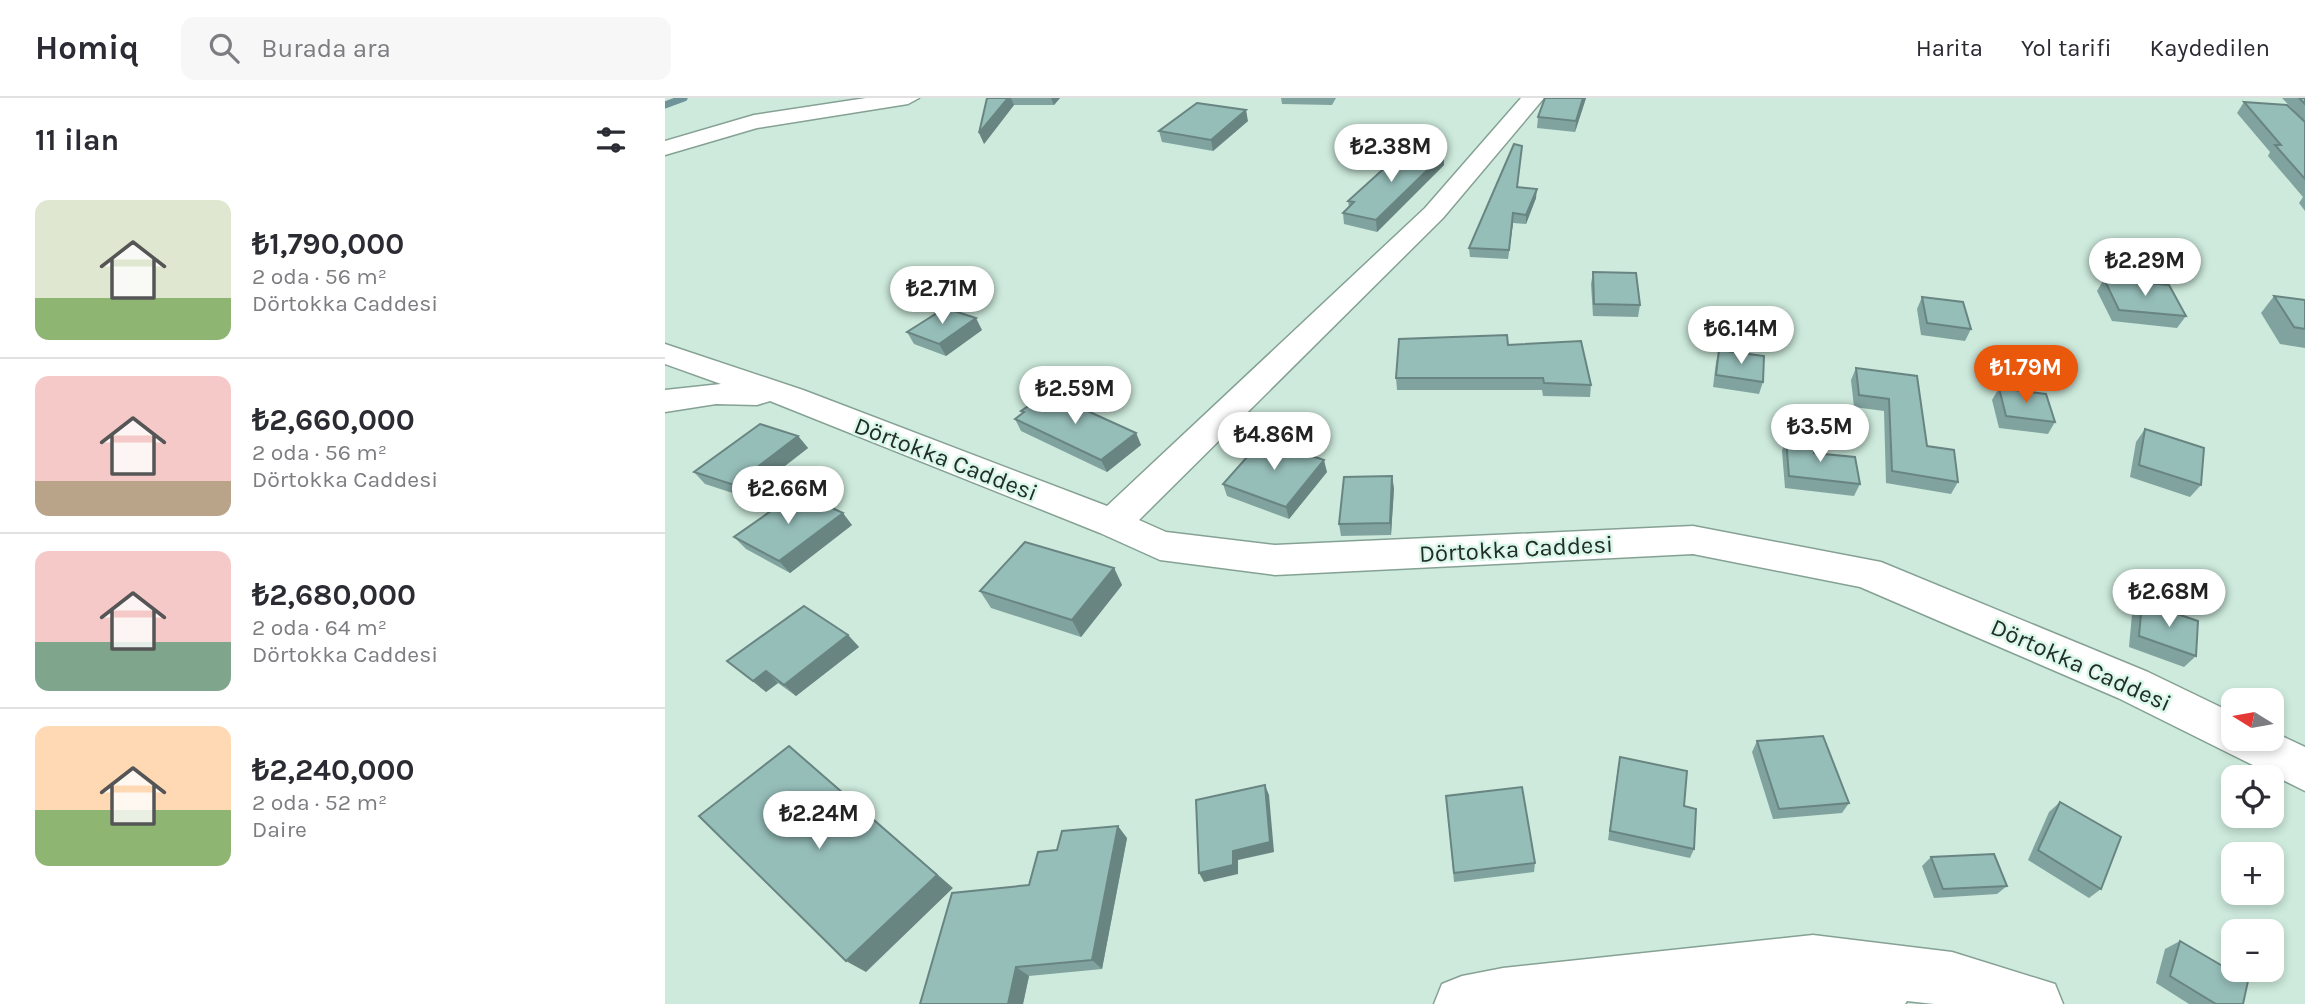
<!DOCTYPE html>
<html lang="tr">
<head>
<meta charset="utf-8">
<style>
	body { margin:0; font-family:Karla,sans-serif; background:#f7f7f7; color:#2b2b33; height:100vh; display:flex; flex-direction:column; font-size:26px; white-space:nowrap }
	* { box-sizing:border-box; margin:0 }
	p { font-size:23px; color:#7c7c81 }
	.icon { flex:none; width:38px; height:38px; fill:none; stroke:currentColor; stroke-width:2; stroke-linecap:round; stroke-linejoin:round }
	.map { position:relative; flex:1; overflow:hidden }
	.side { display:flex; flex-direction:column; background:#fff; width:665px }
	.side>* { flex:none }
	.needle { width:46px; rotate:281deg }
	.fabs { position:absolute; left:1556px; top:590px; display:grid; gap:14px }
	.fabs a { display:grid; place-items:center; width:63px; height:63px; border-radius:14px; background:#fff; box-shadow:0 4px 10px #0003; font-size:35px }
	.price { position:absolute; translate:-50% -60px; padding:0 16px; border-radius:24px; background:#fff; color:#222; font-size:23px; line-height:46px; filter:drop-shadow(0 2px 4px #0008) }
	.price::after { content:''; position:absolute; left:50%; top:42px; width:21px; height:16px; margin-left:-10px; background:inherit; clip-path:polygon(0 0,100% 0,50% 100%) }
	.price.on { background:#ea580c; color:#fff }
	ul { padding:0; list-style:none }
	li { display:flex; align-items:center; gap:21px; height:175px; padding:0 35px }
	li+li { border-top:2px solid #e1e1e2 }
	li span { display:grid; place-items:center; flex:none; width:196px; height:140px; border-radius:14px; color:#555 }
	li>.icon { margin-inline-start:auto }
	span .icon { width:84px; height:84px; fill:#fffc; stroke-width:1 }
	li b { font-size:30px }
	h2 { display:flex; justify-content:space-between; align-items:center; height:84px; padding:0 35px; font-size:30px }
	header { display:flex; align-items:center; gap:42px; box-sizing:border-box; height:98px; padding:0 35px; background:#fff; border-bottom:2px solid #e1e1e2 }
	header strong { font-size:33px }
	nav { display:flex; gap:38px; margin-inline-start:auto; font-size:24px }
	.search { width:490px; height:63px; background:#f7f7f7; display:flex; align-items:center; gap:18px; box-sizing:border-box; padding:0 24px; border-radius:14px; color:#7c7c81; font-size:26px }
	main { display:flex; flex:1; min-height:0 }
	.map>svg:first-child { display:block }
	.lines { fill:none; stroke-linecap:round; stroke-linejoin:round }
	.stream { stroke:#6e949a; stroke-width:7 }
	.minor-casing { stroke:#85a194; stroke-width:3 }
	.major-casing { stroke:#85a194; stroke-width:3 }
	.minor { fill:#fff; fill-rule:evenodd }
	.major { fill:#fff; fill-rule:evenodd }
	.wall { fill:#81a39f }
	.shaded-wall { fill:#698582 }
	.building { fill:#96beb9; stroke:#698582; stroke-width:2 }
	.labels { text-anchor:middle; stroke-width:5; stroke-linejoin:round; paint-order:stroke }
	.street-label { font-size:24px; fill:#222d28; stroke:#daf8ea }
</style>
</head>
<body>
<header>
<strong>Homiq</strong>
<div class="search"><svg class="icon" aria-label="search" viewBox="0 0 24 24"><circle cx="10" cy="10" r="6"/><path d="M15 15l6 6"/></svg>Burada ara</div>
<nav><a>Harita</a><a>Yol tarifi</a><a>Kaydedilen</a></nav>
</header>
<main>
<section class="side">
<h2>11 ilan<svg class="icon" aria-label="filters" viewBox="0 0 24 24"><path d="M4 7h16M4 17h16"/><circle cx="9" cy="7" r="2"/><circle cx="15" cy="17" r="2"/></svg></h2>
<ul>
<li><span style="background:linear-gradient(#dfe7d0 70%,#8fb573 0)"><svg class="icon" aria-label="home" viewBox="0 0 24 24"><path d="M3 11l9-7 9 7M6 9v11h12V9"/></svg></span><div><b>₺1,790,000</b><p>2 oda · 56 m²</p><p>Dörtokka Caddesi</p></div></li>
<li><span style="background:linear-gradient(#f6c9c9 75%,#b9a48a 0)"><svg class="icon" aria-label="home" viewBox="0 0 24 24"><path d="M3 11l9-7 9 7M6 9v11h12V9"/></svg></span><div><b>₺2,660,000</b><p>2 oda · 56 m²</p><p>Dörtokka Caddesi</p></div></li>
<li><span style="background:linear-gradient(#f6c9c9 65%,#7fa58c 0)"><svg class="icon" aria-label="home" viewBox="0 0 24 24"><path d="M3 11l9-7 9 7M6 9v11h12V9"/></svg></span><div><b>₺2,680,000</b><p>2 oda · 64 m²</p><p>Dörtokka Caddesi</p></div></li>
<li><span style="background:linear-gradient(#ffd9b3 60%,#8fb573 0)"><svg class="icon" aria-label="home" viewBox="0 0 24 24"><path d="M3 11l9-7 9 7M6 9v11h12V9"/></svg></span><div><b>₺2,240,000</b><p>2 oda · 52 m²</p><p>Daire</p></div></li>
</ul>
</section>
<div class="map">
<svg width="1640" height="906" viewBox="0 0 1640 906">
	<rect width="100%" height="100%" fill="#cdeadc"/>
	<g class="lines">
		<path class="stream" d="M0,7L19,0"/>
		<g class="minor-casing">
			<g id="minor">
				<path d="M201,0H254L243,6L92,30L0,57V43L89,17Z"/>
				<path d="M856,0H879L778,120L474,422L501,434L610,447L1028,428L1216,464L1483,574L1568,615V640H1606V633L1640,649V693L1453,600L1195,489L1028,456L610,477L495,462L435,435L105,303L92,307L51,306L0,314V292L56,286L0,266V246L138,292L442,408L760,110Z"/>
			</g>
		</g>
		<g class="major-casing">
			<path id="major" d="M1148,837L1287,854L1390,886L1398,906H1269L1242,903L1240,906H769L777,886L797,878L838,870Z"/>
		</g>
		<use href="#minor" class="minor"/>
		<use href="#major" class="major"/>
	</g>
	<g class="wall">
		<path d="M322,0H395L389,7H349L319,46Z"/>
		<path d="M616,0H671L667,7L617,6Z"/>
		<path d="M921,0L910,34L872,30L873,19Z"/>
		<path d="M1617,0H1640V113L1634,105L1638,99L1603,58L1605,54L1572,15L1579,4L1639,23Z"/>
		<path d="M583,23L548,53L497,44L494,33Z"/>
		<path d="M779,56V67L712,134L679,126L678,115L684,109L683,103Z"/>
		<path d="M856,57L852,89L871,100L861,126L848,125L843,161L805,159L804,150Z"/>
		<path d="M928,174L975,207L973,219L928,218L926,186Z"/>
		<path d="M1439,181L1521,218L1512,230L1447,223L1432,193Z"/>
		<path d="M1609,198L1640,202V250L1615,246L1596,215Z"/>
		<path d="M1257,199L1306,231L1300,243L1256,237L1252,211Z"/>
		<path d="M317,232L281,258L249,246L242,234Z"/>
		<path d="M843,247L926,287L925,299L878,298L877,292H732L731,280Z"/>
		<path d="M1054,252L1098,284L1094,296L1048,289L1051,264Z"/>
		<path d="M1191,270L1252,278L1262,348L1293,384L1286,396L1221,385L1219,313L1189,309L1186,282Z"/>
		<path d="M1334,290L1390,324L1383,336L1334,330L1327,302Z"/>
		<path d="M356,313L471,335L476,347L442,374L356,333L350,321L357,315Z"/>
		<path d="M1480,331L1536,387L1525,399L1465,379L1471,344Z"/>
		<path d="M133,338L143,350L80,399L40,386L29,374Z"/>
		<path d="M1121,341L1149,355L1195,386L1189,398L1120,390L1117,353Z"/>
		<path d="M632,353L662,374L624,421L562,398L558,386Z"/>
		<path d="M729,390L726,437L676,438L674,426Z"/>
		<path d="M187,427L125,475L81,451L69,439Z"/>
		<path d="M449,470L457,487L416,539L326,510L315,493Z"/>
		<path d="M1477,504L1531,558L1519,569L1464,549L1467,516Z"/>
		<path d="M183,537L194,549L131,598L113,585L101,594L62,563Z"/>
		<path d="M1092,643L1184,705L1177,715L1108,721L1087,654Z"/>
		<path d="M955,659L1029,751L1025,760L943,742L953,670Z"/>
		<path d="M781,698L870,765L869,774L789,784Z"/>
		<path d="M1395,704L1436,791L1424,800L1363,762L1384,714Z"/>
		<path d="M462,740L437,871L364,878L358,906H255L364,787L392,752Z"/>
		<path d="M1266,759L1342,788L1332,796L1269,800L1257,768Z"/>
		<path d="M1515,843L1578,906H1524L1491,885L1500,851Z"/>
	</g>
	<g class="shaded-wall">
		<path d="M343,0H346L349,7L319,46L314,35Z"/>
		<path d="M386,0H395L389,7Z"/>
		<path d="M918,0H921L910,34L911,23Z"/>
		<path d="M581,12L583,23L548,53L546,42Z"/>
		<path d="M779,56V67L712,134L711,122Z"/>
		<path d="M872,91L871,100L861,126V117Z"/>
		<path d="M848,115V125L843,161L844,152Z"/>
		<path d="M311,220L317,232L281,258L274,246Z"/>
		<path d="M471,335L476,347L442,374L436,362Z"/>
		<path d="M133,338L143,350L80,399L69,387Z"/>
		<path d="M659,362L662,374L624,421L621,409Z"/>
		<path d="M727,378L729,390L726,437L725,425Z"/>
		<path d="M178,415L187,427L125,475L114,463Z"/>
		<path d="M449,470L457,487L416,539L407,522Z"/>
		<path d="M183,537L194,549L131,598L119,587Z"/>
		<path d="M101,573L113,585L101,594L88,583Z"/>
		<path d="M142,663L288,790L201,874L181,863Z"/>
		<path d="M600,687L604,697L609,754L573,762V776L539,784L534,775L568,753Z"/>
		<path d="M453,728L462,740L437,871L427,862Z"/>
		<path d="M351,869L364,878L358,906H343Z"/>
	</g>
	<g class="building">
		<path d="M322,0H343L314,35Z"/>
		<path d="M880,0H918L911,23L873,19Z"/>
		<path d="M1634,0H1640V6Z"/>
		<path d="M1579,4L1622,7L1640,24V81L1610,47H1616Z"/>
		<path d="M532,5L581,12L546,42L494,33Z"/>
		<path d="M849,46L857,48L852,89L872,91L861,117L848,115L844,152L804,150Z"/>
		<path d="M749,50L779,56L711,122L678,115L689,104L683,103L725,65L733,66Z"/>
		<path d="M928,174L971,175L975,207L929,206Z"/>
		<path d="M1439,181L1504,187L1521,218L1454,212Z"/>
		<path d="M1609,198L1640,202V231L1629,229Z"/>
		<path d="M1257,199L1298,204L1306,231L1262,225Z"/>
		<path d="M280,210L311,220L274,246L242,234Z"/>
		<path d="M842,237L843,247L916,243L926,287L879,285L878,280H731L734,241Z"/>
		<path d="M1054,252L1099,258L1098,284L1051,277Z"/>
		<path d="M1191,270L1252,278L1262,348L1289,352L1293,384L1227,373L1224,301L1194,297Z"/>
		<path d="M1334,290L1381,296L1390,324L1341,318Z"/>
		<path d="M383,295L471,335L436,362L350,321L359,314L356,313Z"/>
		<path d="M95,326L133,338L69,387L29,374Z"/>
		<path d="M1480,331L1539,350L1536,387L1474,367Z"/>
		<path d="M600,339L631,349L629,352L659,362L621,409L558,386Z"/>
		<path d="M1121,341L1148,344L1149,355L1190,359L1195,386L1124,378Z"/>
		<path d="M727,378L725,425L674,426L679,379Z"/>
		<path d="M133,394L178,415L114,463L69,439Z"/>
		<path d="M360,444L449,470L407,522L315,493Z"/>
		<path d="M1477,504L1533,523L1531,558L1474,538Z"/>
		<path d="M139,508L183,537L119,587L101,573L88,583L62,563Z"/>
		<path d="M1158,638L1184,705L1114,711L1092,643Z"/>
		<path d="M124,648L272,777L181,863L34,718Z"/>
		<path d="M955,659L1022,673L1019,708L1031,711L1029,751L945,733Z"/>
		<path d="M600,687L605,744L568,753V767L534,775L531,702Z"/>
		<path d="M857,689L870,765L789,775L781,698Z"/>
		<path d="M1395,704L1456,739L1436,791L1373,752Z"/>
		<path d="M453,728L427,862L351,869L343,906H255L287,795L364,787L373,754L392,752L397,733Z"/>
		<path d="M1329,756L1342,788L1278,791L1266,759Z"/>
		<path d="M1515,843L1583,883L1578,906H1551L1505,878Z"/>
	</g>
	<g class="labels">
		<g class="street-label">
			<text transform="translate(281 361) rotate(21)" y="8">Dörtokka Caddesi</text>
			<text transform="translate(851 451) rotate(-3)" y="8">Dörtokka Caddesi</text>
			<text transform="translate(1416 567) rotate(24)" y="8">Dörtokka Caddesi</text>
		</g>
	</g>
</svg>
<div class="fabs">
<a><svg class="needle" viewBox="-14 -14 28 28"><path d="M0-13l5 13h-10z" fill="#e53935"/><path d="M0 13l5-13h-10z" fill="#7c7c81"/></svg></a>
<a><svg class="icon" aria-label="locate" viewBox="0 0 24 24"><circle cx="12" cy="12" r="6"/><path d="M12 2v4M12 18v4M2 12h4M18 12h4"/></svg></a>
<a>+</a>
<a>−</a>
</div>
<b class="price" style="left:726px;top:86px">₺2.38M</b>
<b class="price" style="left:1480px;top:200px">₺2.29M</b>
<b class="price" style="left:277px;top:228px">₺2.71M</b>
<b class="price" style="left:1076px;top:268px">₺6.14M</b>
<b class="price on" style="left:1361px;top:307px">₺1.79M</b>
<b class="price" style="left:410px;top:328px">₺2.59M</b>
<b class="price" style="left:1155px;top:366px">₺3.5M</b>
<b class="price" style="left:609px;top:374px">₺4.86M</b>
<b class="price" style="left:123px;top:428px">₺2.66M</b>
<b class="price" style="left:1504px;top:531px">₺2.68M</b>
<b class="price" style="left:154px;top:753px">₺2.24M</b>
</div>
</main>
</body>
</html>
